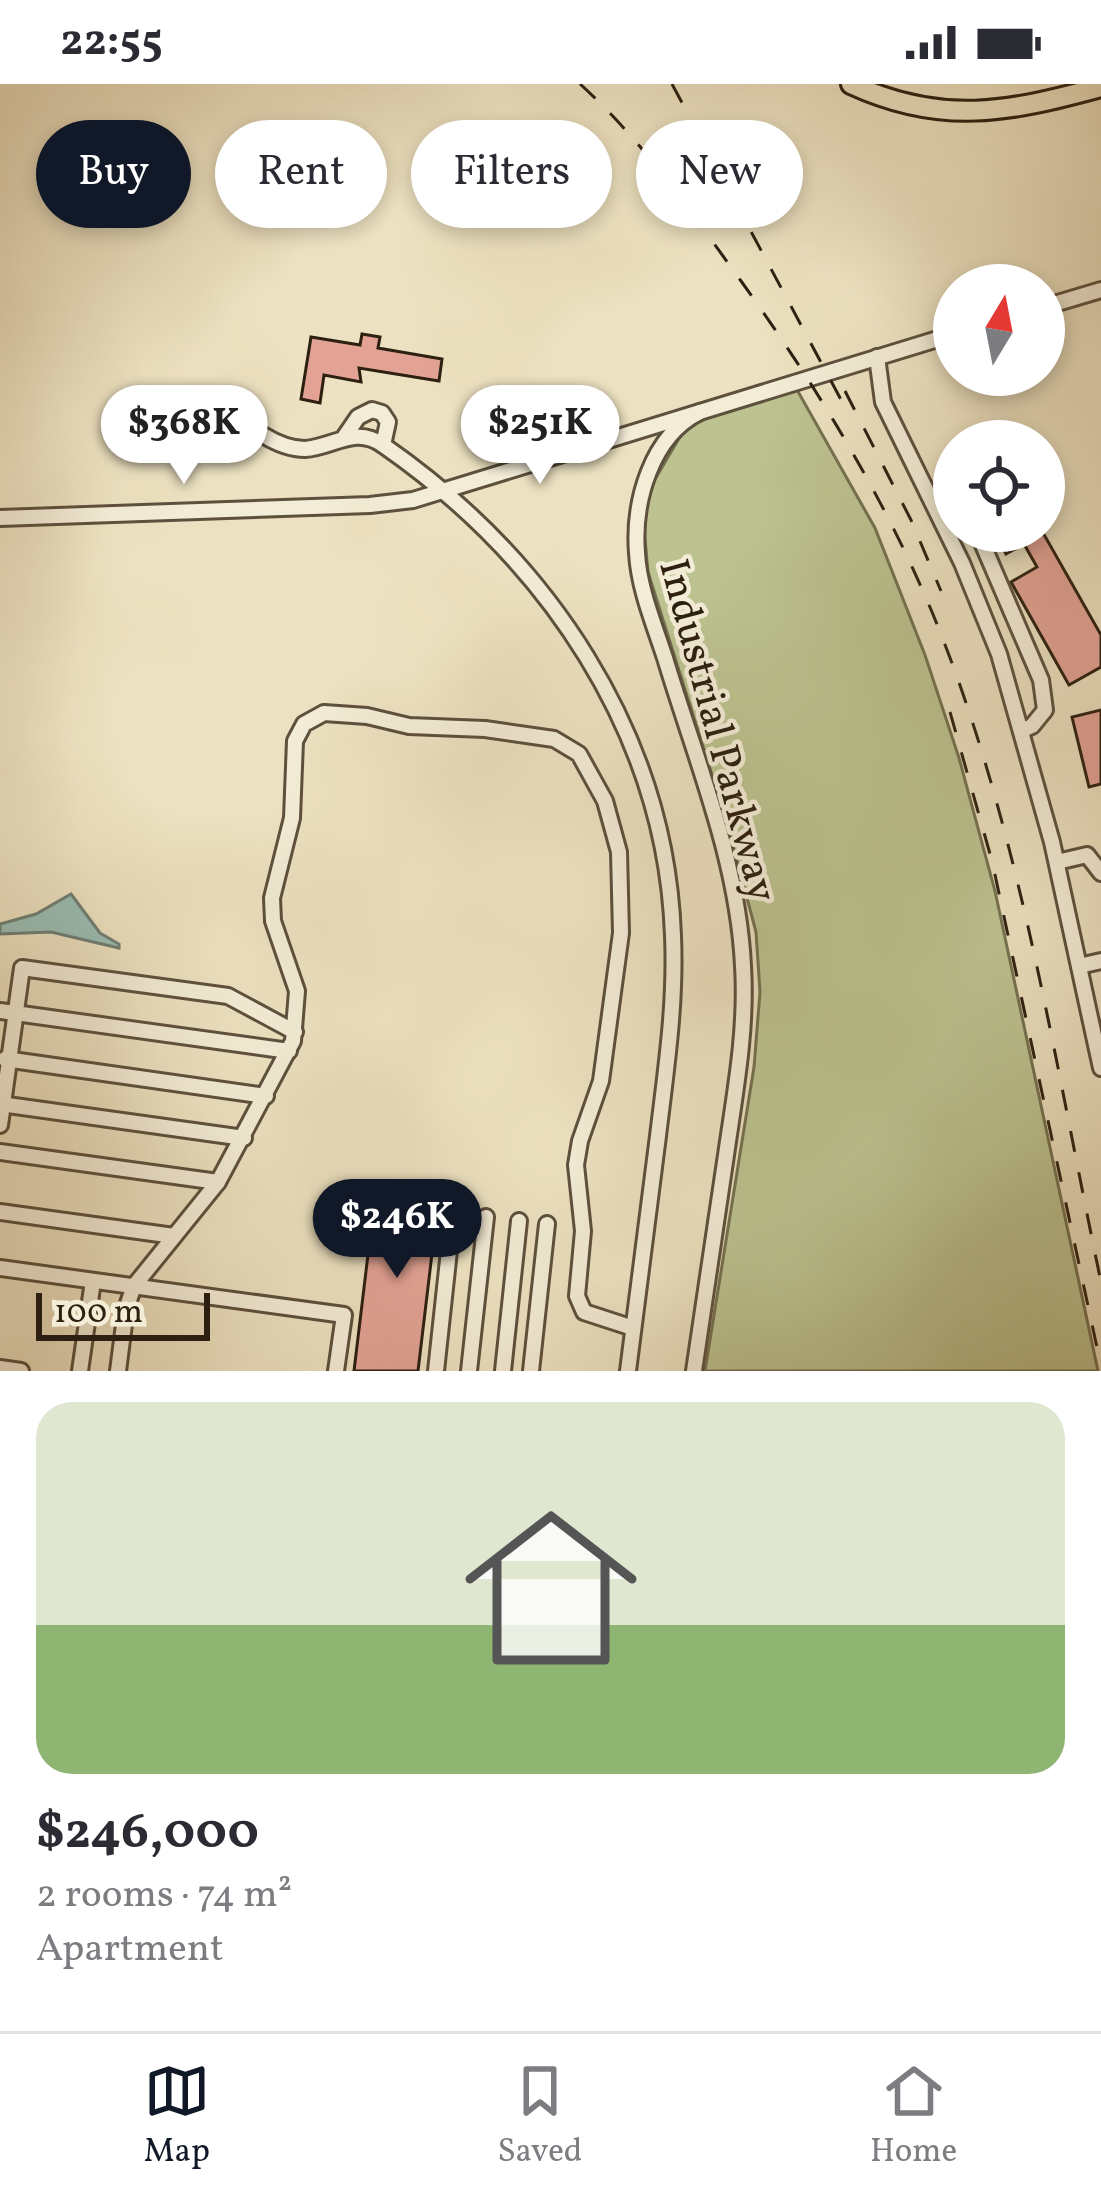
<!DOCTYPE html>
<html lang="en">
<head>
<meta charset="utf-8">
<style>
	body { margin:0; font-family:Vollkorn,serif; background:#f2f2f3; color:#2b2b33; height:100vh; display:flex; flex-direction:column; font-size:45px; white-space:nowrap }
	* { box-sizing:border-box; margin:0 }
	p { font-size:39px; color:#7c7c81 }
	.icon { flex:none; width:66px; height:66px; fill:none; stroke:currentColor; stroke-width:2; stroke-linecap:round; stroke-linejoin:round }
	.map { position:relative; height:1287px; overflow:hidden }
	.panel { display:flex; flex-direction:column; background:#fff; flex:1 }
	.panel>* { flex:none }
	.banner { position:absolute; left:36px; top:36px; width:1029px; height:108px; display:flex; gap:24px }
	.needle { width:78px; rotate:10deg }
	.controls { position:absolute; left:933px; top:180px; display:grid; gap:24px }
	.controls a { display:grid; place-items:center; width:132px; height:132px; border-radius:50%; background:#fff; box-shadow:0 6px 18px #0003; font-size:60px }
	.scale { position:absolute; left:36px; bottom:30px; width:174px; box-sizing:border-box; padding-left:12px; border:6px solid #2d2011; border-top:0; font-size:33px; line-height:42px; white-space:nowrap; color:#2d2011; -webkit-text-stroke:9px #f3ecd6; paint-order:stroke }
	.price { position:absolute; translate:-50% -102px; padding:0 27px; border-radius:42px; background:#fff; color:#222; font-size:39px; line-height:78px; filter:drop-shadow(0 3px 6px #0008) }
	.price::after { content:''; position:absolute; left:50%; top:72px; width:36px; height:27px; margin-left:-18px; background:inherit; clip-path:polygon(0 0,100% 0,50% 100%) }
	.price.selected { background:#111827; color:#fff }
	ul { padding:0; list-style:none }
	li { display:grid; align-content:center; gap:24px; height:636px; padding:0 36px }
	li span { display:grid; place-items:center; height:372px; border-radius:36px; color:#555 }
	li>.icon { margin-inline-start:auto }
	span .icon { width:216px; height:216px; fill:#fffc; stroke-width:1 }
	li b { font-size:51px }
	.pill { padding:0 42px; border-radius:54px; background:#fff; box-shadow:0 6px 18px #0003; font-size:42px; line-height:108px }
	.pill.selected { background:#111827; color:#fff }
	.status { display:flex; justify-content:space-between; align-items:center; height:84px; padding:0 60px; background:#fff; direction:ltr }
	.status svg { height:33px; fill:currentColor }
	.tab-bar { display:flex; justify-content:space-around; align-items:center; height:168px; border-top:3px solid #e1e1e2; background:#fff; font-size:33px; color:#7c7c81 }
	.tab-bar a { display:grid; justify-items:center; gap:6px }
	.tab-bar .selected { color:#111827 }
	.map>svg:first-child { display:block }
	.green { fill:#bcc290; stroke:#747150; stroke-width:3 }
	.water { fill:#99bdb4; stroke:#6e7e73; stroke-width:3 }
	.building { fill:#e2a294; stroke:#2d2011; stroke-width:3 }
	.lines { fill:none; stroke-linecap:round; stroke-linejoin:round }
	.minor-casing { stroke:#5d503d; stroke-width:20 }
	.major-casing { stroke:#2d2011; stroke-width:24 }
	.minor { stroke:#f3ecd6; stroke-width:14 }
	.major { stroke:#ece1c0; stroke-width:18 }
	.rail { stroke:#2d2011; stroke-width:3; stroke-dasharray:21 21; stroke-linecap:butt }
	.labels { text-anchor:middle; stroke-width:9; stroke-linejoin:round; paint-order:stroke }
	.street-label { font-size:42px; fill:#2d2011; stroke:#f3ecd6 }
</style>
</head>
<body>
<div class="status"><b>22:55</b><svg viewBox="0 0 49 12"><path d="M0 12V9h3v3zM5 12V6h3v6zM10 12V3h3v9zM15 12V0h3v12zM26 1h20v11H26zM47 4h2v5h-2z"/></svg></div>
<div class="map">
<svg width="1101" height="1287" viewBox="0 0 1101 1287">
	<rect width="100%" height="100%" fill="#ece1c0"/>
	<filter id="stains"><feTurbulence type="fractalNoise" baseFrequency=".00167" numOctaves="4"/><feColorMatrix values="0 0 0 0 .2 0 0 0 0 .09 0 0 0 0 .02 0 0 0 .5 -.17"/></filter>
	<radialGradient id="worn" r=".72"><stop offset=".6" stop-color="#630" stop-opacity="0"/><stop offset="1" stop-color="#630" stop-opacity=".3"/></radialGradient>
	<path class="green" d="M796,304L875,444L925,571L959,674L995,807L1098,1287H705L754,983L760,908L756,848L727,739L648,488L644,444L647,420L654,397L681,351L692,338L711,330Z"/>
	<path class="water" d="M71,810L100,849L119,860V864L51,848L0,850V840L36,830Z"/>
	<g class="building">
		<path d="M362,250L380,253L378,264L442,275L439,297L359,284L361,298L324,291L320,319L301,315L311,253L360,261Z"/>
		<path d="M995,447H1042L1101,551V583L1069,601L1011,498L1037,483L1024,460L1006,470L1001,460L996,463L990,450Z"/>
		<path d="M1101,626V700L1089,703L1072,633Z"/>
		<path d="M376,1104L439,1111L418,1287H354Z"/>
	</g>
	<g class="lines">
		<g class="minor-casing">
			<g id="minor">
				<path d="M1044,223L1101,206"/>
				<path d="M877,273L883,318L962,479L999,570L1052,758L1101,984"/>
				<path d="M263,351C276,359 290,365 305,365C334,363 355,341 383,361C547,475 666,649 673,852C676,920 666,985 658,1052C648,1130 638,1209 628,1287"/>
				<path d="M345,352L358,333L372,326L382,329L388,338L383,361"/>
				<path d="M0,434L370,421L413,416L954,250"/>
				<path d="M977,447L1041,596L1045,626L1032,642L1021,647"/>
				<path d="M1057,778L1087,771L1101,789"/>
				<path d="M1079,882L1101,877"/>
				<path d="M0,927L289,967"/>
				<path d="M5,975L266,1012"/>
				<path d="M0,1020L244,1054"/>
				<path d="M0,1041L22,884L228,912L295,948"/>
				<path d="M0,1068L218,1098"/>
				<path d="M0,1128L174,1152"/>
				<path d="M0,1184L344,1231L336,1287"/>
				<path d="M0,1284L21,1287"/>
				<path d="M80,1287L93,1197"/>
				<path d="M118,1287L126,1225L134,1202L218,1098L293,957L297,907L273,837L272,814L292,734L295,657L304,640L324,629L367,632L409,642L485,645L554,655L579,670L605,717L619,768L621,849L601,997L580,1057L576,1081L583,1147L577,1212L584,1228L633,1244"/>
				<path d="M436,1287L453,1130"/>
				<path d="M469,1287L486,1133"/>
				<path d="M503,1287L519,1137"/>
				<path d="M531,1287L547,1140"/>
				<path d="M694,1287C704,1215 715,1143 726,1071C735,1008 747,946 743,882C738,776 695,674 665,574C654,540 639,505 637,469C633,418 651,352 700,328"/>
			</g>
		</g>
		<g class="major-casing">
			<path id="major" d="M851,0C942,42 1009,28 1101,3"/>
		</g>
		<use href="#minor" class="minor"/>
		<use href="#major" class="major"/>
		<g class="rail">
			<path d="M580,0C644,58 691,128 741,197C815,300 883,411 932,528C1019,738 1054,975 1101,1198"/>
			<path d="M672,0L846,325"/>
			<path d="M845,307L911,436L941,507"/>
			<path d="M950,628L992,777L1101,1282"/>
		</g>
	</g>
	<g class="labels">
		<g class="street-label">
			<text transform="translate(720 646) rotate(75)" y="15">Industrial Parkway</text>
		</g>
	</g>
	<rect width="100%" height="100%" filter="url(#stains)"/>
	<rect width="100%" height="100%" fill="url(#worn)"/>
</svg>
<div class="controls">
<a><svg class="needle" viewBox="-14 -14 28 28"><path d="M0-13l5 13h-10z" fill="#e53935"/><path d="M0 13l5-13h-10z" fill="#7c7c81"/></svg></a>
<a><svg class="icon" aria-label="locate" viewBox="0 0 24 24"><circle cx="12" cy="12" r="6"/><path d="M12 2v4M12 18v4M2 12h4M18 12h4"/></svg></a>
</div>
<div class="scale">100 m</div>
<b class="price" style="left:184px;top:403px">$368K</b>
<b class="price" style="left:540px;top:403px">$251K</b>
<b class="price selected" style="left:397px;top:1197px">$246K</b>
<div class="banner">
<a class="pill selected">Buy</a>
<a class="pill">Rent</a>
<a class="pill">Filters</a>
<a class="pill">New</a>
</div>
</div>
<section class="panel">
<ul>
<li><span style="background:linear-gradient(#dfe7d0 60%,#8fb573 0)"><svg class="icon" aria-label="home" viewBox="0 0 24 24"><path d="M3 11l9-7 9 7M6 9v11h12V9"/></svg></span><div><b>$246,000</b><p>2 rooms · 74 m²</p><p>Apartment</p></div></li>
</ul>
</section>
<nav class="tab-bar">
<a class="selected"><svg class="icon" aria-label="map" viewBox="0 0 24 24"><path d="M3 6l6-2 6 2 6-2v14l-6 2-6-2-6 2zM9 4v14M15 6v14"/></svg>Map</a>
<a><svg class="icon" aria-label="saved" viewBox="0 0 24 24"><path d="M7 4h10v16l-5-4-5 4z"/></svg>Saved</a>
<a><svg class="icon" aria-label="home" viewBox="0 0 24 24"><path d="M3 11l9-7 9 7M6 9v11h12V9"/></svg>Home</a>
</nav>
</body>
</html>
